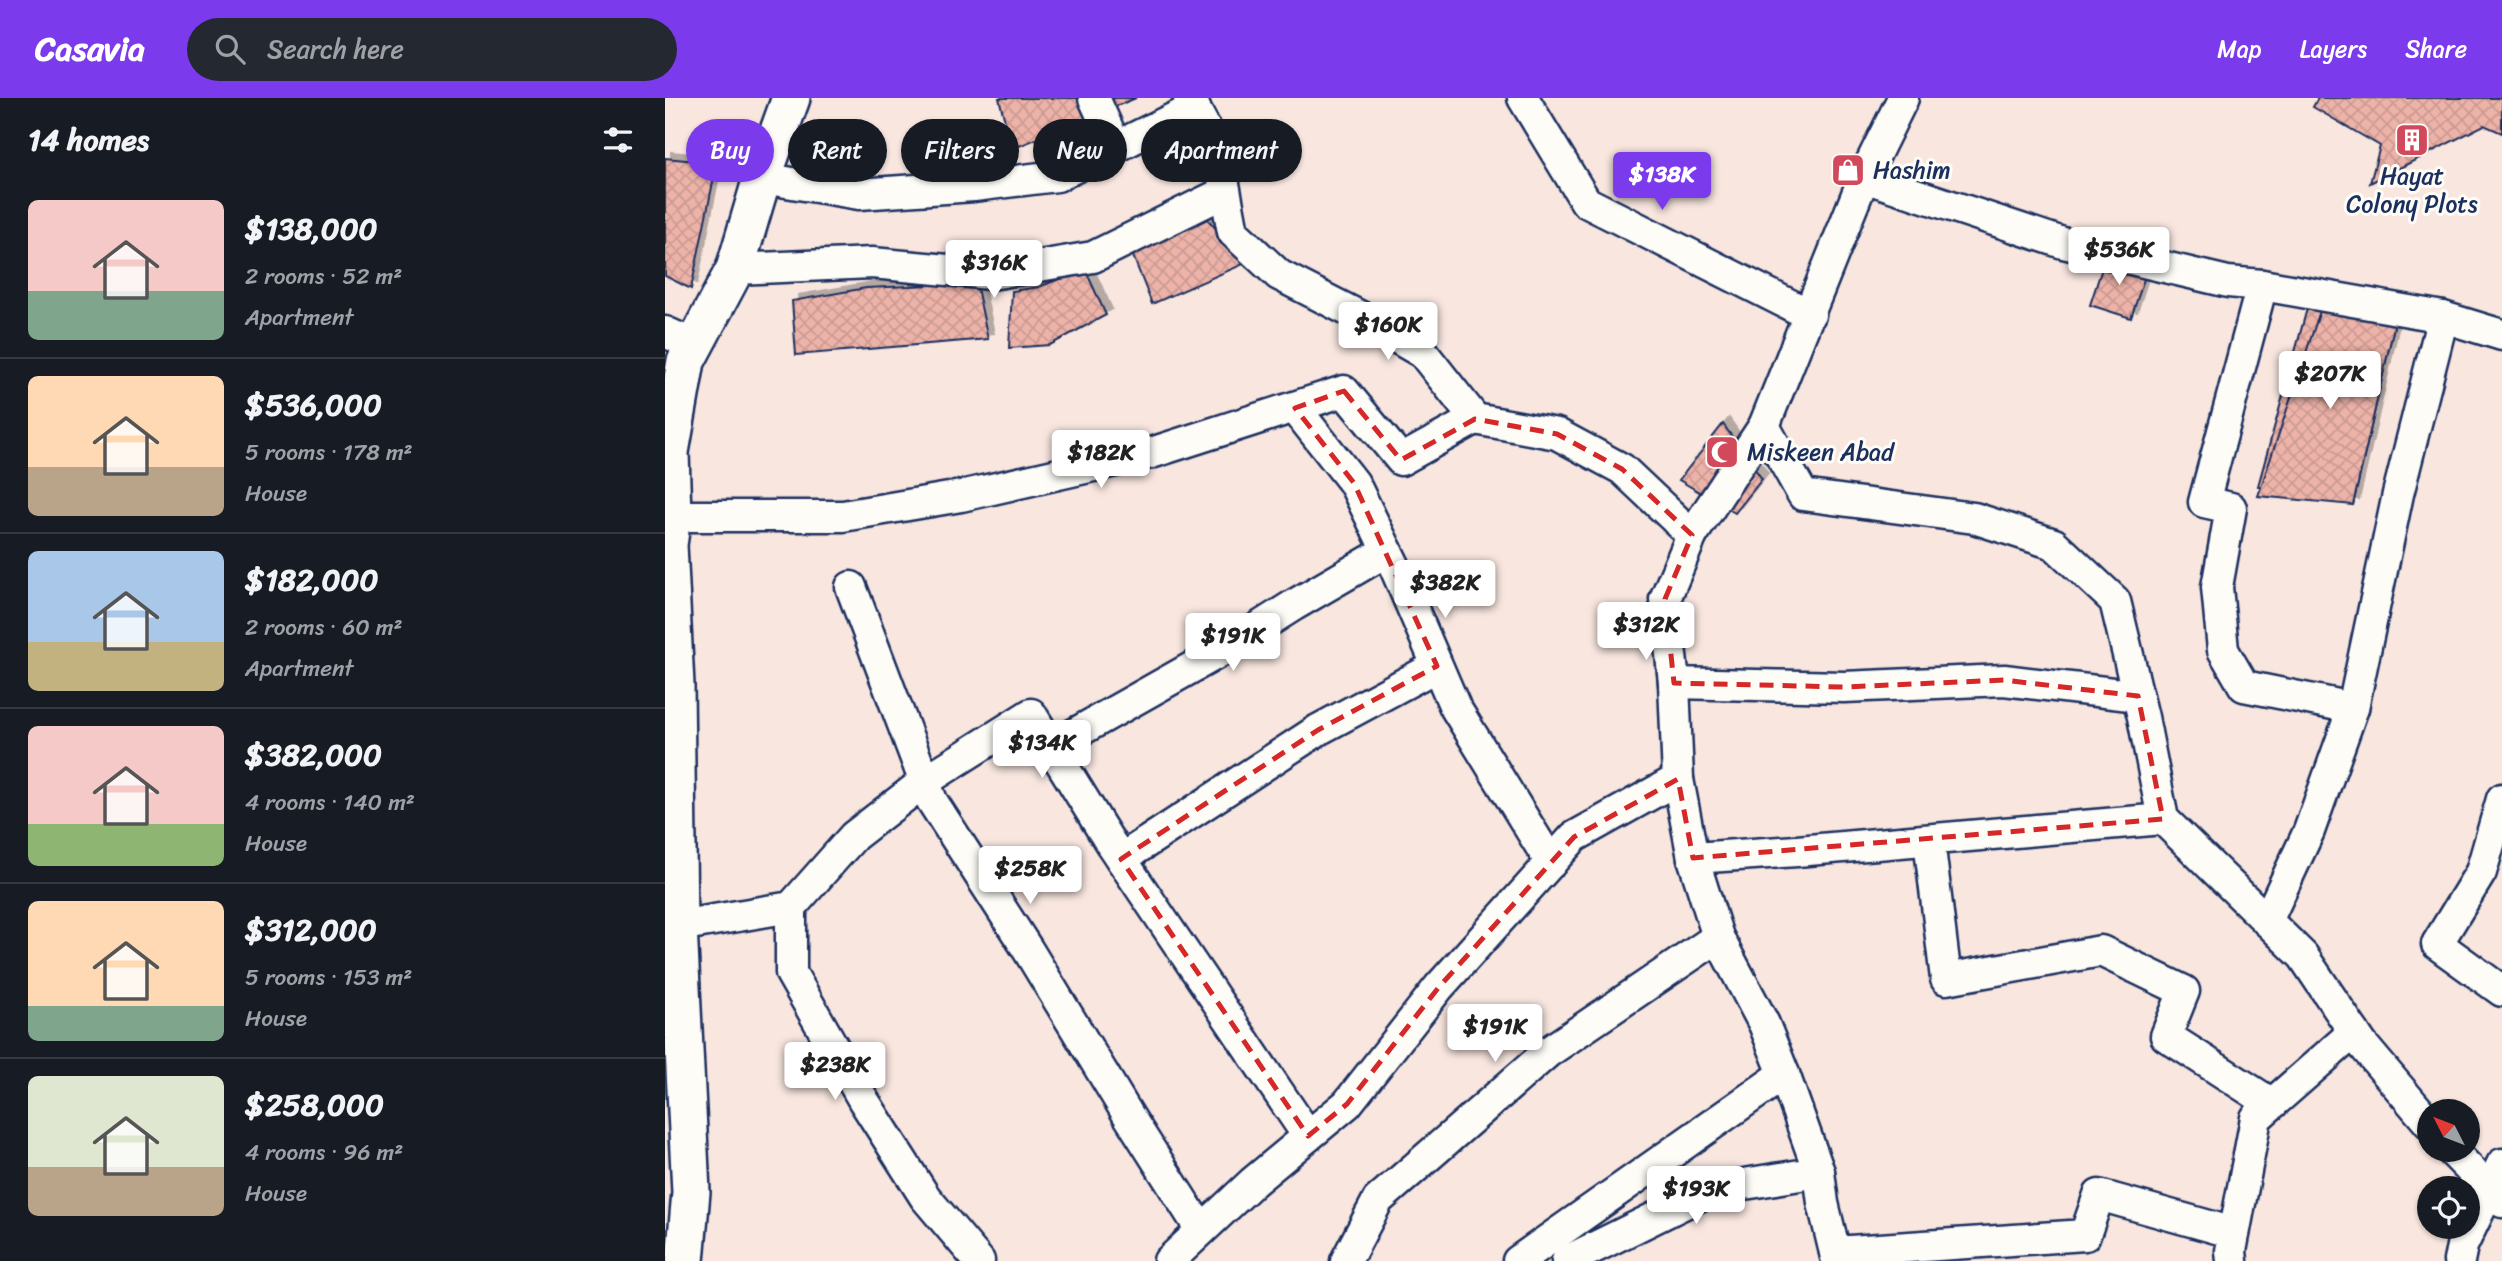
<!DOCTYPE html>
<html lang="en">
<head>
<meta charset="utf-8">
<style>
	body { margin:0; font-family:Sriracha,sans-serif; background:#242831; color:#f1f3f6; height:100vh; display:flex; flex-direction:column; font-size:26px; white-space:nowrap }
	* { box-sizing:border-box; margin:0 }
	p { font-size:23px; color:#9ea1a6 }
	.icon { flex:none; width:38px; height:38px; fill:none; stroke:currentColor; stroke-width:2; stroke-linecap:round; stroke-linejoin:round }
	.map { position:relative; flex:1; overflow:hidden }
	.panel { display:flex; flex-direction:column; background:#171b24; width:665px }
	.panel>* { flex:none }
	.hud { position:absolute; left:21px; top:21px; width:665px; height:63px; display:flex; gap:14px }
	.needle { width:46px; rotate:312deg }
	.fabs { position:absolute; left:1752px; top:1001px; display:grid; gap:14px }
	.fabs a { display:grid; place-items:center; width:63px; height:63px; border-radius:50%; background:#171b24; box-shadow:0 2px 5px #0004; font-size:35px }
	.price { position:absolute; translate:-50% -60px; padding:0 16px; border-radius:7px; background:#fff; color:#222; font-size:23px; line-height:46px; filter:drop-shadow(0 2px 4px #0008) }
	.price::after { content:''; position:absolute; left:50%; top:42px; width:21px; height:16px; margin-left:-10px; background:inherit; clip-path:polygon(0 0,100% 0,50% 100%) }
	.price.selected { background:#7c3aed; color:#fff }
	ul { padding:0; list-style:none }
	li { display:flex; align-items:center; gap:21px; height:175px; padding:0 28px }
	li+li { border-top:2px solid #363941 }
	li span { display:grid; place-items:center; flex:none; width:196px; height:140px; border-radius:10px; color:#555 }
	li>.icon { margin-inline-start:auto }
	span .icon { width:84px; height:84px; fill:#fffc; stroke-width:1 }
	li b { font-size:30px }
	h2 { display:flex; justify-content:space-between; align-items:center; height:84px; padding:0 28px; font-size:30px }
	.tag { padding:0 24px; border-radius:32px; background:#171b24; box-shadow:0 2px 5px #0004; font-size:24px; line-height:63px }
	.tag.selected { background:#7c3aed; color:#fff }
	header { display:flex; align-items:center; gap:42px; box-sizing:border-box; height:98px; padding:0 35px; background:#7c3aed; color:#fff }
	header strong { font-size:33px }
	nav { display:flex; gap:38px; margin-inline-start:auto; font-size:24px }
	.search { width:490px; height:63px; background:#242831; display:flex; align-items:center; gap:18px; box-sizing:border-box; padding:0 24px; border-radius:38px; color:#9ea1a6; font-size:26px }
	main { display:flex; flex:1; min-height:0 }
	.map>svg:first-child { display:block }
	.building { fill:url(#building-cross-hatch); stroke:#1b2f5e; stroke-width:2; filter:url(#shadow) }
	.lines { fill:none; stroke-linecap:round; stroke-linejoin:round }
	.minor-casing { stroke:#1b2f5e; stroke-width:35 }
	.tertiary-casing { stroke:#1b2f5e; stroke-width:42 }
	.minor { stroke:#fdfcf7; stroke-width:30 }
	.tertiary { stroke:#fdfcf7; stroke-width:37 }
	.marked { fill:none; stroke:#d62828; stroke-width:5; stroke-dasharray:14 9; stroke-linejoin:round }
	.labels { text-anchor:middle; stroke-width:6; stroke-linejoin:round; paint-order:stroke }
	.poi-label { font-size:24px; fill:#1b2f5e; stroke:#fdfcf7; text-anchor:start }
</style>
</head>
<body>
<header>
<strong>Casavia</strong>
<div class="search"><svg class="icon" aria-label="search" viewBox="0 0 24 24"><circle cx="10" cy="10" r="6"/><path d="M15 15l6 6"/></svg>Search here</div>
<nav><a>Map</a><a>Layers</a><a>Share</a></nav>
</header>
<main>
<section class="panel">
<h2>14 homes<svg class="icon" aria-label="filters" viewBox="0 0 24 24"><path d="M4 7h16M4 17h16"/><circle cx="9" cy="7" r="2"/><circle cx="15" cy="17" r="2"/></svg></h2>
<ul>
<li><span style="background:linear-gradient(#f6c9c9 65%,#7fa58c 0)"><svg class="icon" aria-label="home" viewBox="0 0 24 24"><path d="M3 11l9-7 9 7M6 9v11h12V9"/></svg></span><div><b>$138,000</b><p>2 rooms · 52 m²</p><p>Apartment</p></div></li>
<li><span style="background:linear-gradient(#ffd9b3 65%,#b9a48a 0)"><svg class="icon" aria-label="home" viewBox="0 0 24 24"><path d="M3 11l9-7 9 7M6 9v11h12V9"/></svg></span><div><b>$536,000</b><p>5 rooms · 178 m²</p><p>House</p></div></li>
<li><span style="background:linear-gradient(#a9c7e8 65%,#c2b280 0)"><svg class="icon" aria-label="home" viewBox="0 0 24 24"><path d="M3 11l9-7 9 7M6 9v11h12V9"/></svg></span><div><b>$182,000</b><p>2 rooms · 60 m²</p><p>Apartment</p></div></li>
<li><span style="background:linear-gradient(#f6c9c9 70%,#8fb573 0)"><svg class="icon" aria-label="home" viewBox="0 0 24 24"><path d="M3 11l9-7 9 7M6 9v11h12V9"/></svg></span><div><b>$382,000</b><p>4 rooms · 140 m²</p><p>House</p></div></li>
<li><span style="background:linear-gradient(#ffd9b3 75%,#7fa58c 0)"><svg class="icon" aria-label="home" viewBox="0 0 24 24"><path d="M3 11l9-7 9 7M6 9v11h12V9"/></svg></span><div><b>$312,000</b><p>5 rooms · 153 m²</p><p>House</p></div></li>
<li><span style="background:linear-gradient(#dfe7d0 65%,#b9a48a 0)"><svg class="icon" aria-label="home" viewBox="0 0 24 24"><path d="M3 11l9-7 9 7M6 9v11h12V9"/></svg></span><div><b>$258,000</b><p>4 rooms · 96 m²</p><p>House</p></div></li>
</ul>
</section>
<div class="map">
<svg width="1837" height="1163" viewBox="0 0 1837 1163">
	<defs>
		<pattern id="building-cross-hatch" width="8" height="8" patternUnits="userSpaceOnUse" patternTransform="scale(1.75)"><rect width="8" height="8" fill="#edb3a8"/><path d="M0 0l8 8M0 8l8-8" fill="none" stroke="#cb9a93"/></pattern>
		<filter id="shadow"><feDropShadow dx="6" dy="-6" stdDeviation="0" flood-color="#0004"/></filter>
	</defs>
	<rect width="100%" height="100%" fill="#f8e6df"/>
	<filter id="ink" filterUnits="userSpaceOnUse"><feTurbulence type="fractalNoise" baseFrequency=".0143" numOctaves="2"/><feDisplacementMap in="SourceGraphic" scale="14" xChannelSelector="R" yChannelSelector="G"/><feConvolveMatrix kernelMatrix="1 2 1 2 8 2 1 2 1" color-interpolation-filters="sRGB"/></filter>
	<g filter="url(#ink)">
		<g class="building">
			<path d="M334,0H471L347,51Z"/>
			<path d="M1653,0H1837V35L1819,27L1705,85L1715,48L1648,9Z"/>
			<path d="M0,60L52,65L26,191L0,178Z"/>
			<path d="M540,118L581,165L487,206L466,153Z"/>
			<path d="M1440,161L1483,169L1466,220L1425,207Z"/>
			<path d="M420,171L441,217L385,247L344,250L347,193L374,189Z"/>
			<path d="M311,185L323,241L131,257L127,203L201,190Z"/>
			<path d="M1643,207L1730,224L1688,407L1593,388Z"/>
			<path d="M1656,210L1730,224L1688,407L1593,398Z"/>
			<path d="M1058,326L1097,381L1070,415L1014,382Z"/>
		</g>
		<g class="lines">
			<g class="minor-casing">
				<g id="minor">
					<path d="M429,0L451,49"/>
					<path d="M524,0L553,54L568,134L614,177L696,219L758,255L810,321L892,336L957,371L1027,437"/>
					<path d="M858,0L921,104L1145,217"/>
					<path d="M1199,79L1398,145L1563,184L1597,187L1778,219L1837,237"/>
					<path d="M97,80L194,96L309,88L392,78L530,10"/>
					<path d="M70,171L207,165L326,176L428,159L560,94"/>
					<path d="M1597,187L1539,404L1566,410L1552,489L1558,552L1579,588L1688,610"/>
					<path d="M0,234L29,247"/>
					<path d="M630,310L689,385L729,467L790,609L886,765"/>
					<path d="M1099,328L1138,397L1309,420L1389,446L1450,503L1478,619L1498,721L1638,858L1697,946L1764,1025"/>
					<path d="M7,418H178L296,398L486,355L679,293L736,362L810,321"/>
					<path d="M186,489L267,703L363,852L465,1020L536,1132"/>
					<path d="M1009,585L1179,589L1339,582L1473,598"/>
					<path d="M386,649L558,552L629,507L722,453"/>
					<path d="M1837,701L1816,774L1772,846L1837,893"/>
					<path d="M1264,742L1281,881L1436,853L1519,893L1501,938L1607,1006"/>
					<path d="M1028,760L1132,753L1498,721"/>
					<path d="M456,761L653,632L772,568"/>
					<path d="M126,809V875L199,1003L260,1099L314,1163"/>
					<path d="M1602,823L1644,733L1688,610L1733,396L1778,219"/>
					<path d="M13,828L126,809L189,738L260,683L366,616L446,746L643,1038"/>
					<path d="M1786,1052L1837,1104"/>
					<path d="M1170,1154L1420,1137L1434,1097L1569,1135"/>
					<path d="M504,1163L588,1084L682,1006L774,889L909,739L1013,681"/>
					<path d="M681,1163L713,1102L883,954L1053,839"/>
					<path d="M853,1163L1119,976"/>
					<path d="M902,1163L1048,1091L1154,1074"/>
					<path d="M1172,1163L1158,1105L1154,1074L1119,976L1099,926L1053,839L1028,760L1013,681L1009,585L1000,501L1027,437L1099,328L1199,79L1238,0"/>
					<path d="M1567,1163L1566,1153L1591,1020L1689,934"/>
					<path d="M1794,1163L1797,1148L1837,1066"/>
				</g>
			</g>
			<g class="tertiary-casing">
				<path id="tertiary" d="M20,1163L26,1094L13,828L10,587L3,447L7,418L5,354L21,263L70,171L97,80L126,0"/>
			</g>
			<use href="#minor" class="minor"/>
			<use href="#tertiary" class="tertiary"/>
		</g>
	</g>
	<path class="marked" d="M679,293L736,362L810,321L892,336L957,371L1027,437L1000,501L1009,585L1179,589L1339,582L1473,598L1498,721L1028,760L1013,681L909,739L774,889L682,1006L643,1038L456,761L653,632L772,568L689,385L630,310Z"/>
	<defs>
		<g id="building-square" transform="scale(1.75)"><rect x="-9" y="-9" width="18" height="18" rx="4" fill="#d1495b" stroke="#fdfcf7"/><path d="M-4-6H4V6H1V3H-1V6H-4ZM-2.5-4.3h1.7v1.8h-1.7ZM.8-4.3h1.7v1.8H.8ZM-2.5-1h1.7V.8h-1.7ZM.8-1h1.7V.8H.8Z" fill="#fff"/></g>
		<g id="shop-square" transform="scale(1.75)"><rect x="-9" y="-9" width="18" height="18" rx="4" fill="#d1495b" stroke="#fdfcf7"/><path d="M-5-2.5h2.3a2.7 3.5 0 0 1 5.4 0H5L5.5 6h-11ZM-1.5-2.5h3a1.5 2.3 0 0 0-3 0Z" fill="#fff"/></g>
		<g id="mosque-square" transform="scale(1.75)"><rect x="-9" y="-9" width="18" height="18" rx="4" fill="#d1495b" stroke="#fdfcf7"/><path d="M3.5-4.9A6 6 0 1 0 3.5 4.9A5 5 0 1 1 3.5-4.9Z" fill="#fff"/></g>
	</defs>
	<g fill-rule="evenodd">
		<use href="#building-square" x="1747" y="42"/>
		<use href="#shop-square" x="1183" y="72"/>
		<use href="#mosque-square" x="1057" y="354"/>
	</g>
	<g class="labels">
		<g class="poi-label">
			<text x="1208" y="80">Hashim</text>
			<text x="1747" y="86" text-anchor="middle">Hayat<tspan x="1747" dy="28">Colony Plots</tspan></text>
			<text x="1082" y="362">Miskeen Abad</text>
		</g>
	</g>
</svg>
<div class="fabs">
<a><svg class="needle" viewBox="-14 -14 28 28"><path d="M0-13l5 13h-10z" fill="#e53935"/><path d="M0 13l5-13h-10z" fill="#9ea1a6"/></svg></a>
<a><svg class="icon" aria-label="locate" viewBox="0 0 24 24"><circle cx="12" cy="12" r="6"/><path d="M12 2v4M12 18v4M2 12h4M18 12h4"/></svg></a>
</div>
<b class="price selected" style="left:997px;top:114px">$138K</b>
<b class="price" style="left:1454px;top:189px">$536K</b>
<b class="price" style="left:329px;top:202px">$316K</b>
<b class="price" style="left:723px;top:264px">$160K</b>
<b class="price" style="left:1665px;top:313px">$207K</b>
<b class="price" style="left:436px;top:392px">$182K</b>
<b class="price" style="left:780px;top:522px">$382K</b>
<b class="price" style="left:981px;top:564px">$312K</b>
<b class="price" style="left:568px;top:575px">$191K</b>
<b class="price" style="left:377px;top:682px">$134K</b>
<b class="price" style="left:365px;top:808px">$258K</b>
<b class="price" style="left:830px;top:966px">$191K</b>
<b class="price" style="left:170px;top:1004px">$238K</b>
<b class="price" style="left:1031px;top:1128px">$193K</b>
<div class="hud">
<a class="tag selected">Buy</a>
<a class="tag">Rent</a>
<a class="tag">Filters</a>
<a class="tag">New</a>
<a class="tag">Apartment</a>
</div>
</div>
</main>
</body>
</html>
